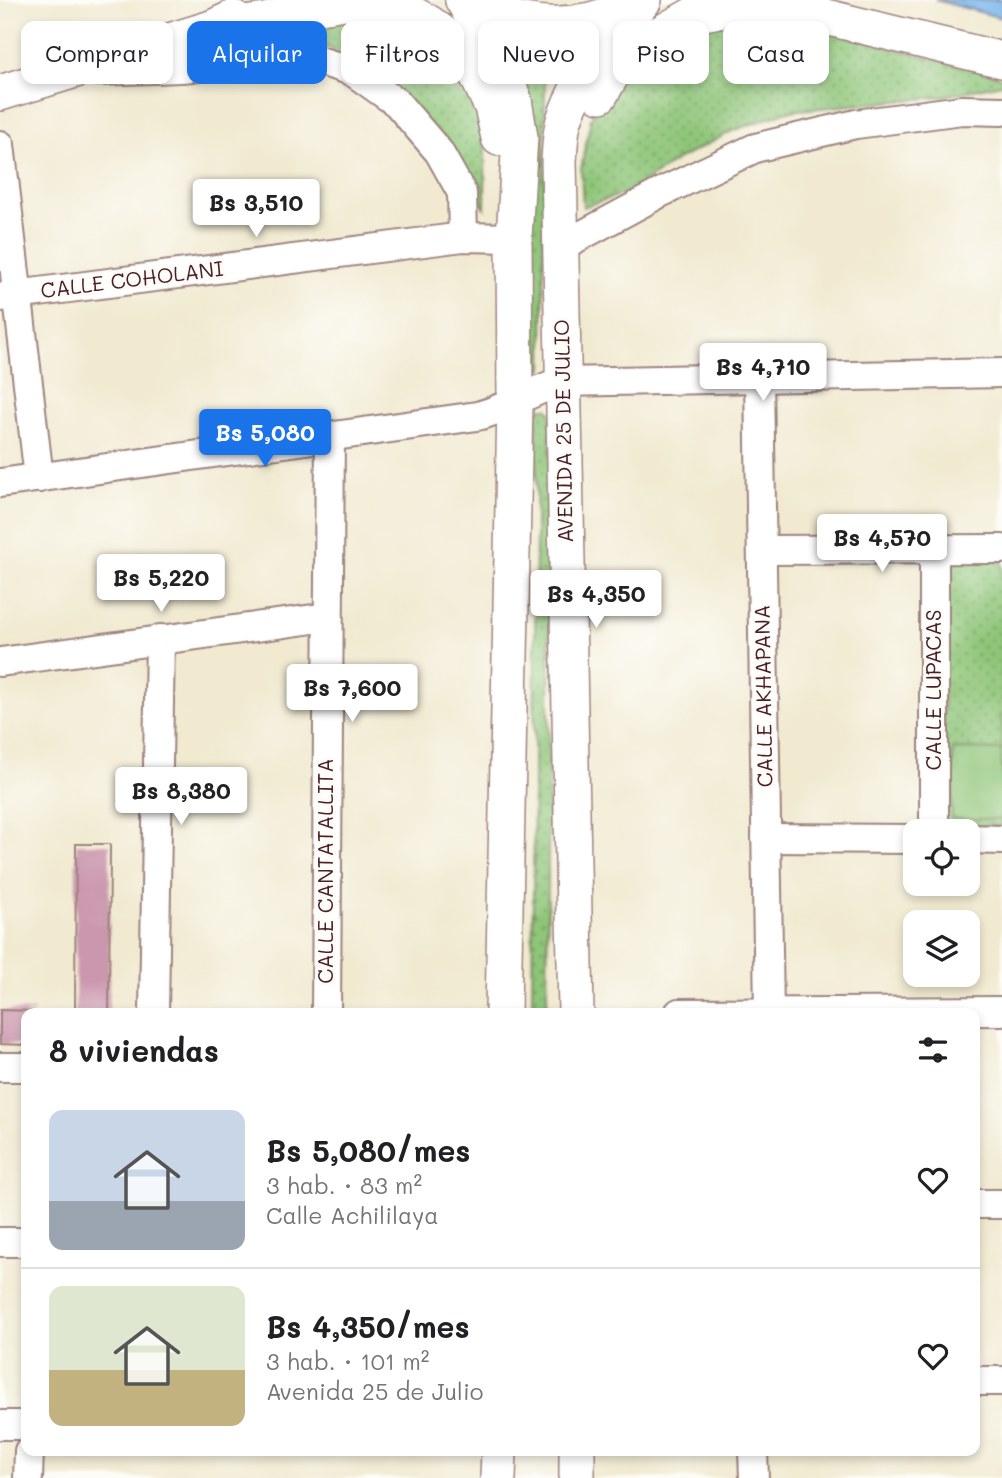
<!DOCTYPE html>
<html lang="es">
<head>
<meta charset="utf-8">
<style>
	body { margin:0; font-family:Mali,sans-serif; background:#f6f6f6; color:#202124; height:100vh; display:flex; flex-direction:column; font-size:26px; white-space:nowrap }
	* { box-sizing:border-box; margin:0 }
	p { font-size:23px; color:#757577 }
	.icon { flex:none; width:38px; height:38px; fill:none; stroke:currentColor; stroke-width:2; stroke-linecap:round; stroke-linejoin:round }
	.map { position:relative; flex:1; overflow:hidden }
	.drawer { position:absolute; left:21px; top:1008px; width:959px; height:448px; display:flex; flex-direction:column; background:#fff; border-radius:14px; box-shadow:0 4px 10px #0003 }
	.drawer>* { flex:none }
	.top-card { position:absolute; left:21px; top:21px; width:961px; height:63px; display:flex; gap:14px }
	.buttons { position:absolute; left:903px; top:819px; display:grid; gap:14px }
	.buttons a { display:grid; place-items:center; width:77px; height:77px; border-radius:14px; background:#fff; box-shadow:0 4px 10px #0003; font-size:35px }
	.price { position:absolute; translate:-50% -60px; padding:0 16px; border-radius:7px; background:#fff; color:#222; font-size:23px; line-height:46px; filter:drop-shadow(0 2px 4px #0008) }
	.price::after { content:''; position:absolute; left:50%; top:42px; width:21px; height:16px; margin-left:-10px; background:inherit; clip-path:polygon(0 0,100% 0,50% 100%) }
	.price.active { background:#1a73e8; color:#fff }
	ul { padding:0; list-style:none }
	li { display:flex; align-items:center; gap:21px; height:175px; padding:0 28px }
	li+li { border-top:2px solid #e0e0e0 }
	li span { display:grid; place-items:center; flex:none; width:196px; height:140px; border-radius:14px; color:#555 }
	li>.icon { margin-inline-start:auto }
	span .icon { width:84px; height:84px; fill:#fffc; stroke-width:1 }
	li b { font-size:30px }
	h2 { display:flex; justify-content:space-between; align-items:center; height:84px; padding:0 28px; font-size:30px }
	.tag { padding:0 24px; border-radius:14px; background:#fff; box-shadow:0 4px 10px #0003; font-size:24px; line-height:63px }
	.tag.active { background:#1a73e8; color:#fff }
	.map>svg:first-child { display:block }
	.grass { fill:url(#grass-dots); stroke:#6c7252; stroke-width:2 }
	.garden { fill:#8ec578; stroke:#6c7252; stroke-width:2 }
	.water { fill:url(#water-ripples); stroke:#626b8c; stroke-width:2 }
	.building { fill:#cb97af }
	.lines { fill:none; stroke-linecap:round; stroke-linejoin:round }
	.minor-casing { stroke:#9e847e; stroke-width:32 }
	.major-casing { stroke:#9e847e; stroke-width:38 }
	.minor { stroke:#fff; stroke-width:28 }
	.major { stroke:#fff; stroke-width:35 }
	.labels { text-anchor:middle; stroke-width:6; stroke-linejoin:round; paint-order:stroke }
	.street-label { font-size:21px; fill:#4a1f2b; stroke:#fdfcf7 }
</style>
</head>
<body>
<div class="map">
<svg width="1002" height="1478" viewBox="0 0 1002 1478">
	<defs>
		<pattern id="grass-dots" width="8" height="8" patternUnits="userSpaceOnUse" patternTransform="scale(1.75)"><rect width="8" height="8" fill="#8ec578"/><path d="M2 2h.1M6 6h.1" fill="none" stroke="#769f63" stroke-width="1.8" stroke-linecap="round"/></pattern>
		<pattern id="water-ripples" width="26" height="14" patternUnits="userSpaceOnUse" patternTransform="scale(1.75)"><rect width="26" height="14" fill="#7bb7ed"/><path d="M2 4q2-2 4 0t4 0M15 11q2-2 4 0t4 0" fill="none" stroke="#6794c0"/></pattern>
	</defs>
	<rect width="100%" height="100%" fill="#fdfcf7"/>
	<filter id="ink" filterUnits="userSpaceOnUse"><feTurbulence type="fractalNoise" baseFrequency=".0143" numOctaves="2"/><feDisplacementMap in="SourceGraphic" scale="14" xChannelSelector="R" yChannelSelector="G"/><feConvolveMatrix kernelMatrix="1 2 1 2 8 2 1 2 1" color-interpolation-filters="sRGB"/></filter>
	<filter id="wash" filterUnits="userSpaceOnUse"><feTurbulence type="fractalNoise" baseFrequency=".00686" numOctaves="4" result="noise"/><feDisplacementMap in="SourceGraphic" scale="28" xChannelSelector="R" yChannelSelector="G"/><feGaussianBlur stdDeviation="1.57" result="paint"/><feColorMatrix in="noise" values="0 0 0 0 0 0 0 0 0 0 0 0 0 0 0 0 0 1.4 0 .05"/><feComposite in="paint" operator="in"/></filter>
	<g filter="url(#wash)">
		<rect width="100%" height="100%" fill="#f1ead1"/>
		<g class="grass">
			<path d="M342,15C353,16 364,17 374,19C420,28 463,68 480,111C487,130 485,185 485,208L406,99L383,76L347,55L316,43L245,44L300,23Z"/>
			<path d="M775,17L1002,77V84L940,97L788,111L732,131L677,160L629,192L583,207L581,169L591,118L609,90L701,24Z"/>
			<path d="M534,69L540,70L545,76L543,368L538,373L529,371L526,366L527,74Z"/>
			<path d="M542,408H547L551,412L547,1013H532L537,413Z"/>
			<path d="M943,557L1002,558V826H944Z"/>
		</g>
		<path class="garden" d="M953,749L1002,750V819H952Z"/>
		<path class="water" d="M935,0H1002V18Z"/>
		<g id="blocks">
			<g class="building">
				<path d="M76,844H110L109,1013H75Z"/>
				<path d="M0,1010L34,1011V1013H26V1045L0,1044Z"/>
			</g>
		</g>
	</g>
	<g filter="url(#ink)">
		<use href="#blocks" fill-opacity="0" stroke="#9e847e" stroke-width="2"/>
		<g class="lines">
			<g class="minor-casing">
				<g id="minor">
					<path d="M98,71L181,68L307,57L352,71L397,103L439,152L462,193L463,237"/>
					<path d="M0,145L39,478"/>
					<path d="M562,246L662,192L755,148L856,124L962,110L1002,111"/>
					<path d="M0,297L463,237L514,238"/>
					<path d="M759,378L769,1013"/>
					<path d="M0,483L477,416C508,409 532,389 562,382L1002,373"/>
					<path d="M934,549V831"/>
					<path d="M762,550L1002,549"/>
					<path d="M0,662L328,617"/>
					<path d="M766,838L915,839"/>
					<path d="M968,839L1002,840"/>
					<path d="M154,1013L160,639"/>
					<path d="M326,1013L330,435"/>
					<path d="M679,1013L1002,1011"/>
					<path d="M0,1067H26"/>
					<path d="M975,1204H1002"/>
					<path d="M0,1242H26"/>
					<path d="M975,1381H1002"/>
					<path d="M0,1425H26"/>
					<path d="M753,1451L754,1478"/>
					<path d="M28,1478L29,1451"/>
				</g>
			</g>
			<g class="major-casing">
				<g id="major">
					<path d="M463,0L501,64L514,100L520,137L514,238L515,403L503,1013"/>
					<path d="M463,0C525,30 578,34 640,1"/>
					<path d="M212,28L266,21L302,9L345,2L402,8L429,23L457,44L476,73L492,107L499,138"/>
					<path d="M0,93L212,28L233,18"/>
					<path d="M600,95L615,69L647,41L693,15L749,4L805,12L1002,60"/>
					<path d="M576,1013L559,161C560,147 560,130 565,117C580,73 614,36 644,0"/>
					<path d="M577,1451V1478"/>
					<path d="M498,1478L499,1451"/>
				</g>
			</g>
			<use href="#minor" class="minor"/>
			<use href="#major" class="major"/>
		</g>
	</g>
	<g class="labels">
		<g class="street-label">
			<text transform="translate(132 280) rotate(-7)" y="7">CALLE COHOLANI</text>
			<text transform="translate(564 431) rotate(-91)" y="7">AVENIDA 25 DE JULIO</text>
			<text transform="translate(934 690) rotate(-90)" y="7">CALLE LUPACAS</text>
			<text transform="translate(764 696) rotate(-91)" y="7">CALLE AKHAPANA</text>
			<text transform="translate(326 871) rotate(-90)" y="7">CALLE CANTATALLITA</text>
		</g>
	</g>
</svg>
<div class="buttons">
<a><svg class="icon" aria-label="locate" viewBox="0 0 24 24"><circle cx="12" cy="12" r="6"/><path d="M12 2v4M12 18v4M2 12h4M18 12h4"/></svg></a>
<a><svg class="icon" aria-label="layers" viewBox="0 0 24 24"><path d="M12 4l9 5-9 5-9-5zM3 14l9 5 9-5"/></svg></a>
</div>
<b class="price" style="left:256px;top:239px">Bs 3,510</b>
<b class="price" style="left:763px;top:403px">Bs 4,710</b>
<b class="price active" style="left:265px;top:469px">Bs 5,080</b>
<b class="price" style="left:882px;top:574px">Bs 4,570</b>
<b class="price" style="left:161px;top:614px">Bs 5,220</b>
<b class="price" style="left:596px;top:630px">Bs 4,350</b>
<b class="price" style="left:352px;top:724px">Bs 7,600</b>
<b class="price" style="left:181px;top:827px">Bs 8,380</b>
<div class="top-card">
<a class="tag">Comprar</a>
<a class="tag active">Alquilar</a>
<a class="tag">Filtros</a>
<a class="tag">Nuevo</a>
<a class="tag">Piso</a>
<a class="tag">Casa</a>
</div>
<section class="drawer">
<h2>8 viviendas<svg class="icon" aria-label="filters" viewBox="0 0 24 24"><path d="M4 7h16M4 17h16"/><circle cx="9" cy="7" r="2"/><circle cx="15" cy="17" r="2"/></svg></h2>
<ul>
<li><span style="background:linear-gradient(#c9d6e8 65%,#9aa5b1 0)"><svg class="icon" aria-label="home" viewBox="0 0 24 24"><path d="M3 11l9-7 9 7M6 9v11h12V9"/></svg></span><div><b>Bs 5,080/mes</b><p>3 hab. · 83 m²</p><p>Calle Achililaya</p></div><svg class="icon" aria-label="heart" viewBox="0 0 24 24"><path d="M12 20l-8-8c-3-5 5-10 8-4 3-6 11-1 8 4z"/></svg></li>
<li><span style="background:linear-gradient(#dfe7d0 60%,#c2b280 0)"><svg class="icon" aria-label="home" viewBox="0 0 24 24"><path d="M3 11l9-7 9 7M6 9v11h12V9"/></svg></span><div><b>Bs 4,350/mes</b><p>3 hab. · 101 m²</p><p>Avenida 25 de Julio</p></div><svg class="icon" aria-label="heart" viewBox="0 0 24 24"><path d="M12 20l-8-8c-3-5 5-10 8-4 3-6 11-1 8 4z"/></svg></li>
</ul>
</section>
</div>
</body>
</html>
